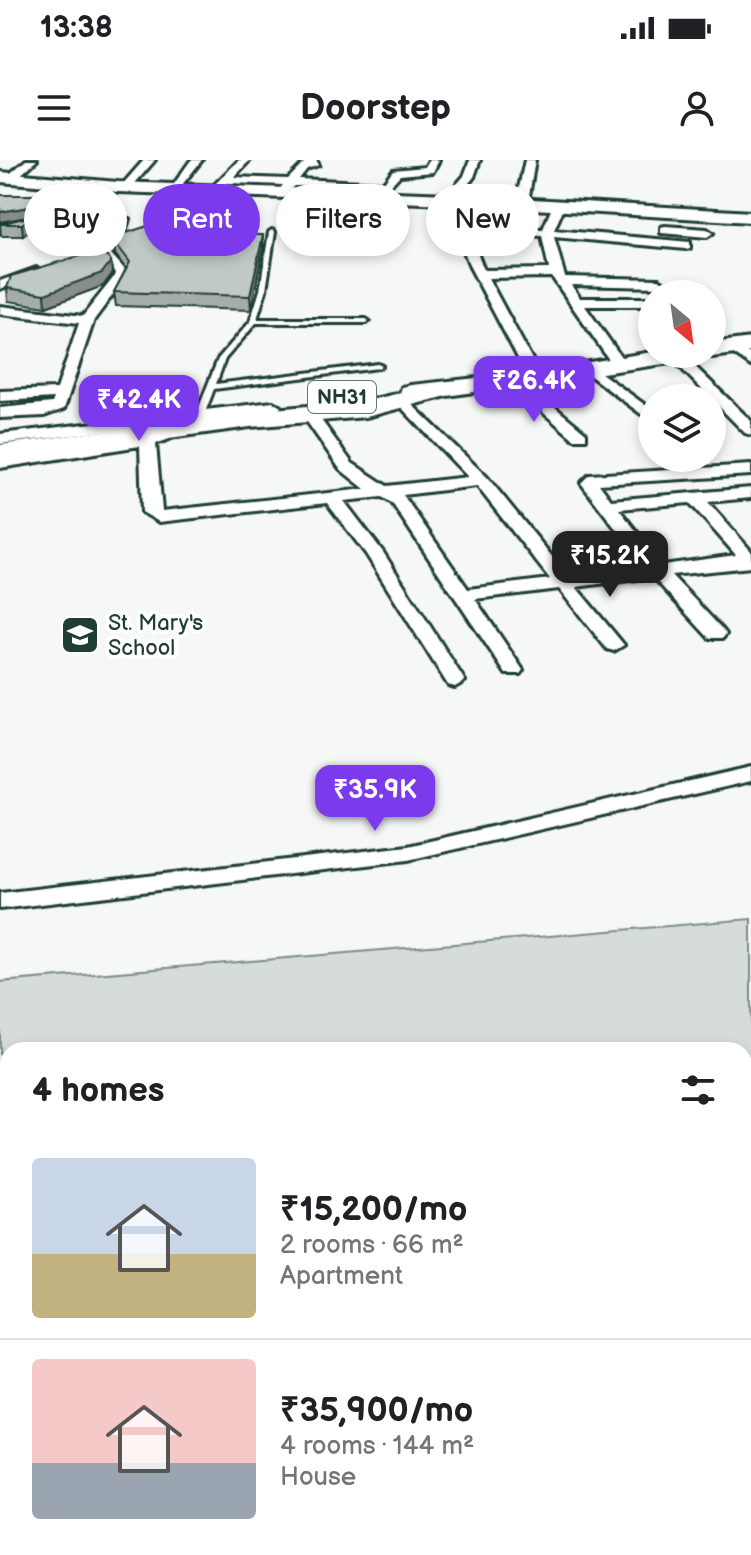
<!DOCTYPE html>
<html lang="en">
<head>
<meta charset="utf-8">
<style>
	body { margin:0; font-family:"Balsamiq Sans",sans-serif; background:#f6f6f6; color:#202124; height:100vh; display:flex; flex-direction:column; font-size:30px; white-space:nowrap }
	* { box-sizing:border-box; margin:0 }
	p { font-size:26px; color:#757577 }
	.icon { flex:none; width:44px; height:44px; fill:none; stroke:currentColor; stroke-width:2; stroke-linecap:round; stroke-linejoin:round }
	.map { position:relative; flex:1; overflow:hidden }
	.side { position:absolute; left:0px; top:882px; width:752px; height:514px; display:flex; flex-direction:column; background:#fff; border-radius:24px 24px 0 0; box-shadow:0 4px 12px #0003 }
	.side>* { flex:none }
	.banner { position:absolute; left:24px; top:24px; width:704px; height:72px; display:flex; gap:16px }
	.needle { width:52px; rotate:151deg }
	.controls { position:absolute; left:638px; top:120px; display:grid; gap:16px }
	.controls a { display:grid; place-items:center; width:88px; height:88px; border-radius:50%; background:#fff; box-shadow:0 4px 12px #0003; font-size:40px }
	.price { position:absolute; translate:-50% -68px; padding:0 18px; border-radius:16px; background:#7c3aed; color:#fff; font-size:26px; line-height:52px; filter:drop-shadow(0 2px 4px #0008) }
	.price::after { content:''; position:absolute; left:50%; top:48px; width:24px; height:18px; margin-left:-12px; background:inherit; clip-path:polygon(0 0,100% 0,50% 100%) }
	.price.active { background:#222; color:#fff }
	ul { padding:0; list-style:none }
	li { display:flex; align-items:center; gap:24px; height:200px; padding:0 32px }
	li+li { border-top:2px solid #e0e0e0 }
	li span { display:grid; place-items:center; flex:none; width:224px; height:160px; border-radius:8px; color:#555 }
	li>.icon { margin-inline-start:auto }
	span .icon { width:96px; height:96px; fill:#fffc; stroke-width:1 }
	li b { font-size:34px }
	h2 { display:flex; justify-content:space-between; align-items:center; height:96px; padding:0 32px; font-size:34px }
	.tag { padding:0 28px; border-radius:36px; background:#fff; box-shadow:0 4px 12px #0003; font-size:28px; line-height:72px }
	.tag.active { background:#7c3aed; color:#fff }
	.status { display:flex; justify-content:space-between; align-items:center; height:56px; padding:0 40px; background:#fff; direction:ltr }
	.status svg { height:22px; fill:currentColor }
	header { display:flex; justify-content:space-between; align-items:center; height:104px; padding:0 32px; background:#fff; font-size:36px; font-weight:700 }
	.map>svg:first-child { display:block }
	.green { fill:#d6dcdb; stroke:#7a8c88; stroke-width:2 }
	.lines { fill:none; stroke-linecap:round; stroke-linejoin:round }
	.service-casing { stroke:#1f3d34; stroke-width:6 }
	.minor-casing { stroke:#1f3d34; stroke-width:6 }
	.secondary-casing { stroke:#1f3d34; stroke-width:6 }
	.trunk-casing { stroke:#1f3d34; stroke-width:6 }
	.service { fill:#fff; fill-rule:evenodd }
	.minor { fill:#fff; fill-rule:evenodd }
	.secondary { fill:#fff; fill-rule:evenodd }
	.trunk { fill:#fff; fill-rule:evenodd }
	.rail { stroke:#1f3d34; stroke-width:8 }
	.wall { fill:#a5adaa; stroke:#1f3d34; stroke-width:2 }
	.shaded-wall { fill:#868d8b; stroke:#1f3d34; stroke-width:2 }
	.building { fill:#c0c9c6; stroke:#1f3d34; stroke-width:2 }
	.labels { text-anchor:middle; stroke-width:8; stroke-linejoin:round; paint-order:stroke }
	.shield { fill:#fff; stroke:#627771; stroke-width:2 }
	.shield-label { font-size:20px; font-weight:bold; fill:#1f3d34 }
	.poi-label { font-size:22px; fill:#1f3d34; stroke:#fff; text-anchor:start }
</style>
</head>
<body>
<div class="status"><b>13:38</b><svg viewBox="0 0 49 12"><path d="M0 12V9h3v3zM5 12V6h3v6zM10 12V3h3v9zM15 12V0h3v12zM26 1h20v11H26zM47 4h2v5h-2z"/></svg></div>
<header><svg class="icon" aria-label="menu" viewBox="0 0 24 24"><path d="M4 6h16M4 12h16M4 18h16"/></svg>Doorstep<svg class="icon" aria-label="person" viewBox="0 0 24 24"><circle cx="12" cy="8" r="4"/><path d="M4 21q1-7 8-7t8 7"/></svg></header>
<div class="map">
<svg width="751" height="1395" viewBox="0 0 751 1395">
	<rect width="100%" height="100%" fill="#f6f7f7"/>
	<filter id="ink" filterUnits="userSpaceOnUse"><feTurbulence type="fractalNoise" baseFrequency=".0125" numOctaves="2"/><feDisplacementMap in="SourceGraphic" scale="16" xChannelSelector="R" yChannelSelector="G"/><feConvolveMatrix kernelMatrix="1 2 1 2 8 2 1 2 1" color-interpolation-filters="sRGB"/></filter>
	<g filter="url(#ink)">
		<path class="green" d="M751,759V1395H475L466,1388H744V890H8V1020L0,1014V822Z"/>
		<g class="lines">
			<g class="service-casing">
				<path id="service" d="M272,70L275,72L266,130L257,159H366L369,161L366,163H256L225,199L216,224L378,204L382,206L378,208L214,229L204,255L197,257L196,255L218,199L250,162L260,130L269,72Z"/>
			</g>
			<g class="minor-casing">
				<g id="minor">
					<path d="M26,0H37L15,20H7V16Z"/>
					<path d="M144,0H155L130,29H122V25Z"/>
					<path d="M191,0H202L177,31H169Z"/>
					<path d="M239,0H250L234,17L288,19L304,3L300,0H316L319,5L307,9L299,19L383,23L393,10L425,7L429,0H439L433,12L400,15L378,39L372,36L378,29L294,26L284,34L278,31L283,25L228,23L221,30H213V26Z"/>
					<path d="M470,0H480L474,17L456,39L465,63L543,69L553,45L559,42L565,45L554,70L690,82V88L686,89L554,77L565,117L659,119L665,123L659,127L571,125L580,138H652V146H585L626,204L624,207H614L552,117L488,118L542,218L530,221L470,107L444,39L464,16ZM468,70L542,76L549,109L484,110Z"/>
					<path d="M525,0H535L528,42L522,45L516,42Z"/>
					<path d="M62,54L129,59L121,86L111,94L127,112L126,117L94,160L64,249L44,256L0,258V248L52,243L54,238L0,241V231L57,229L79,163L0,154V146L83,156L114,117L115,113L98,94L110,84L118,64L45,62L0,73V65Z"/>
					<path d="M665,66L707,69L713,73L707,77L661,73V67Z"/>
					<path d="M36,108L46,111L0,129V121Z"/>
					<path d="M733,183L751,195V206L728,190L726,187Z"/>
					<path d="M682,194L751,261V275L745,273L668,195Z"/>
					<path d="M590,205L652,250V262L585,212L583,209Z"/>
					<path d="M510,218H520L586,273V279H574L510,224Z"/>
					<path d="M403,236L487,317L568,416L645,407L581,323L589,315L751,305V315L599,324L611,340L751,328V338L708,342L751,391V407L671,415L723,470L726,474L723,478H709L653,417L576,427L624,485L614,491L607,489L559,429L475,439L523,510L520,514H506L392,343L382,337L344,341L383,392L465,521L455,527L448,525L366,394L327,343L159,362L142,352L140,286L0,308V298L164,273L172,278L156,284L162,351L365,329L340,309L303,256L311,251L316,253L352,303L387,326L468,317L398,244V238ZM477,326L550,419L468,429L403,335ZM690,343L736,395L663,405L619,349Z"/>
					<path d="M273,242L281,247L278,250L0,284V274Z"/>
					<path d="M751,607V621L408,700L0,749V733L408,686Z"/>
					<path d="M0,1122L8,1125V1155L0,1152Z"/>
					<path d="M315,1388H360L363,1395H318Z"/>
				</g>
			</g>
			<g class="secondary-casing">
				<path id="secondary" d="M0,12L118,22L450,34L751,52V62L450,44L118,32L0,22Z"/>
			</g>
			<g class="trunk-casing">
				<g id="trunk">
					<path d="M751,178V192L712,197L703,194H712V183Z"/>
					<path d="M652,192L696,194L684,201L447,236L366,257L250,267L0,301V285L250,251L366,241L400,233L402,227L411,225L515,214Z"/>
				</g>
			</g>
			<use href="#service" class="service"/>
			<use href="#minor" class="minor"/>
			<use href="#secondary" class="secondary"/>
			<use href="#trunk" class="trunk"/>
			<g class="rail">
				<path d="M0,1229L8,1236"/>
				<path d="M0,1272L8,1279"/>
				<path d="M136,1388L145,1395"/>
				<path d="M184,1388L192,1395"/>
			</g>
		</g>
		<g class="wall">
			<path d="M63,35L64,44L53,53L32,56L33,68L23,76H1L0,64L29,57L0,62Z"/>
			<path d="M229,75H263V88L251,150L116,146L114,132L126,109L115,94L114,81Z"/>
			<path d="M111,101L112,114L103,126L46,147L8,141L7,128Z"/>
		</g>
		<g class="shaded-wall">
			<path d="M63,35L64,44L53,53L32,56L33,68L23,76L22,64L32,56L0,62V52Z"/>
			<path d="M263,75V88L251,150L250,136Z"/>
			<path d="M111,101L112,114L103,126L46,147L45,134Z"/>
		</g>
		<g class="building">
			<path d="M0,35H63L52,43L0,52Z"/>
			<path d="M32,56L22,64H0Z"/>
			<path d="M160,62H228L224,75H263L250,136L114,132L130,102L114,81L123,74Z"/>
			<path d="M100,90L111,101L102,113L45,134L7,128L11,116Z"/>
		</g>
	</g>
	<defs>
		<g id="school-square" transform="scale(2)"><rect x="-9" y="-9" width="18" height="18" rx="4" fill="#1f3d34" stroke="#fff"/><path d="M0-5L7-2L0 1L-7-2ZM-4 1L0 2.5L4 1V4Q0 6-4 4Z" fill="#fff"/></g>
	</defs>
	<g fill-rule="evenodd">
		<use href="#school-square" x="80" y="475"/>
	</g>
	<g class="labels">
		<rect class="shield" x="308" y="221" width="68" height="32" rx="6"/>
		<g class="shield-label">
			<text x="342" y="244">NH31</text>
		</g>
		<g class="poi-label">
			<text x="108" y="470">St. Mary's<tspan x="108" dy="25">School</tspan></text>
		</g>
	</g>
</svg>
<div class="controls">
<a><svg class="needle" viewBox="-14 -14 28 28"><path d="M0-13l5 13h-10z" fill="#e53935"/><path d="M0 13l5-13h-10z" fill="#757577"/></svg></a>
<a><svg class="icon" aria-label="layers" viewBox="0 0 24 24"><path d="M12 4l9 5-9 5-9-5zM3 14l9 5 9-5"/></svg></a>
</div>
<b class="price" style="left:534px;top:264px">₹26.4K</b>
<b class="price" style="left:139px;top:283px">₹42.4K</b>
<b class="price active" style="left:610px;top:439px">₹15.2K</b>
<b class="price" style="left:375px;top:673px">₹35.9K</b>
<div class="banner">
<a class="tag">Buy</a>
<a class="tag active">Rent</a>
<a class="tag">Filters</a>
<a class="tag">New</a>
</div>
<section class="side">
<h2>4 homes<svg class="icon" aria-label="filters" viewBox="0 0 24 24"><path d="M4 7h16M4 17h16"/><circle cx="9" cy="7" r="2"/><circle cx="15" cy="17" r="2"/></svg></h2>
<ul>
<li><span style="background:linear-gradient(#c9d6e8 60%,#c2b280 0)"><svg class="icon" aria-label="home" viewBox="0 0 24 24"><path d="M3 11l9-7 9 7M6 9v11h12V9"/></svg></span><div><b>₹15,200/mo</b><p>2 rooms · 66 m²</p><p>Apartment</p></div></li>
<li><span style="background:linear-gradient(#f6c9c9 65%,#9aa5b1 0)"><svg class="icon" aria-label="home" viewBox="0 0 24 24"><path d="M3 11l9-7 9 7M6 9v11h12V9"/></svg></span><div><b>₹35,900/mo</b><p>4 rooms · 144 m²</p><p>House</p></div></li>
</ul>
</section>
</div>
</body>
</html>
